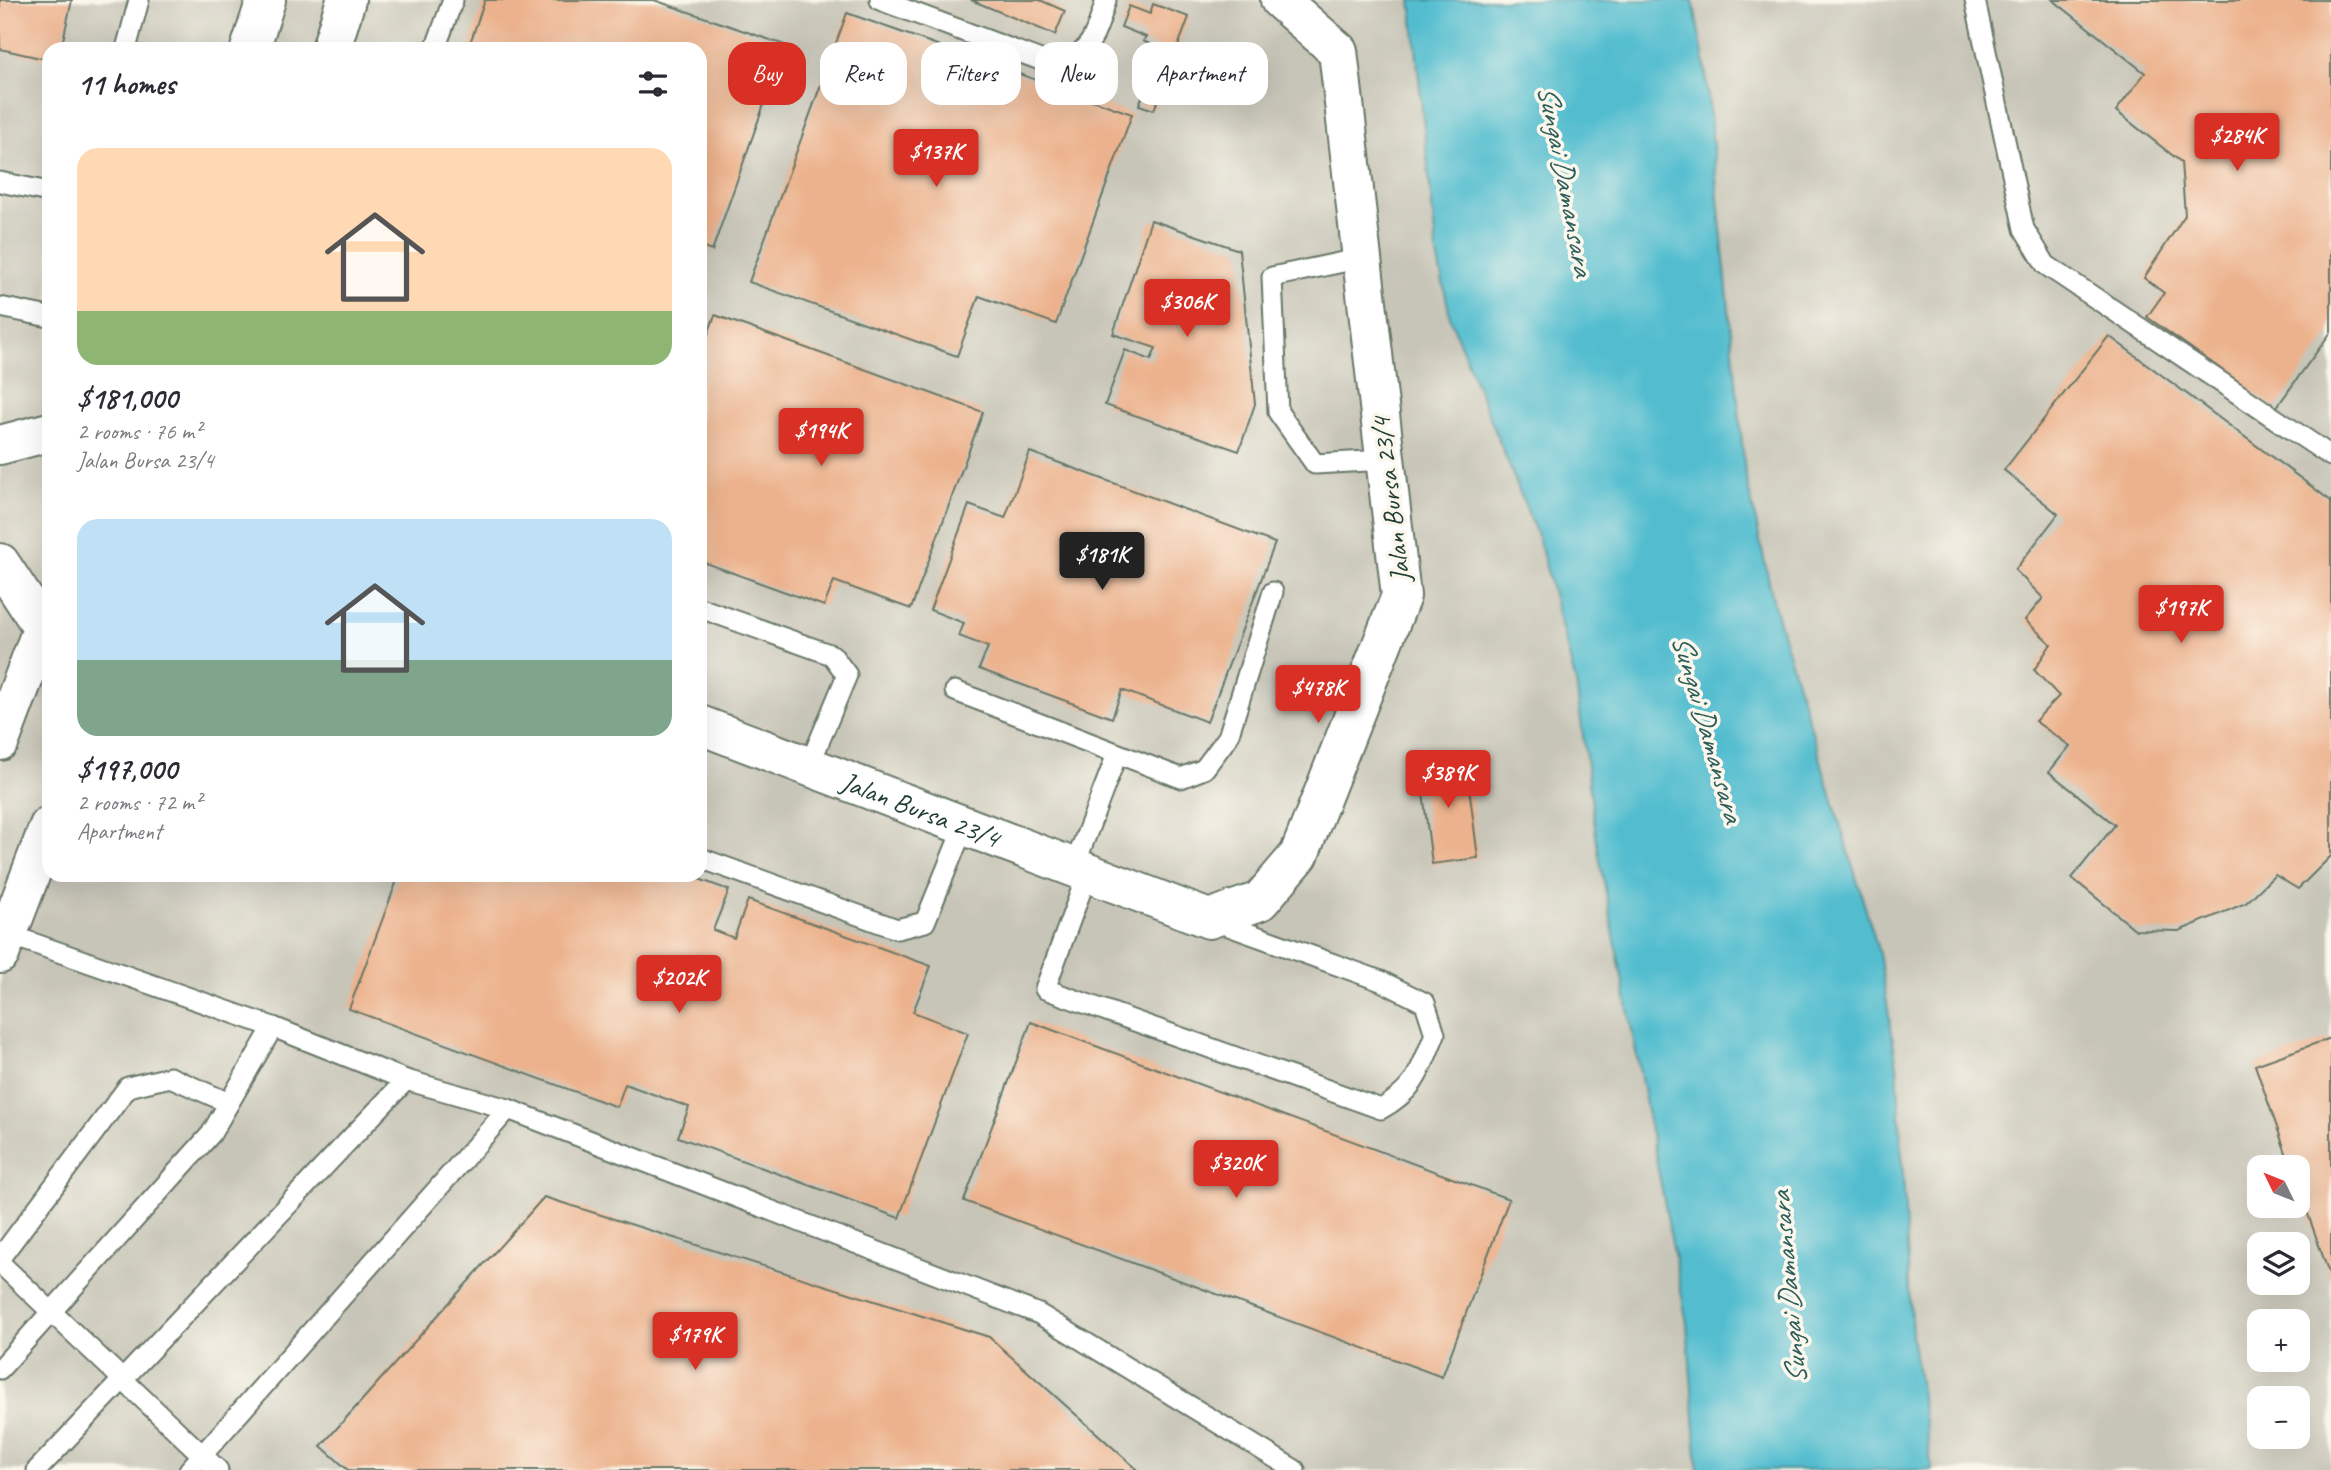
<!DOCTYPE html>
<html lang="en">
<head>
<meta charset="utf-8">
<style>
	body { margin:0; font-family:Caveat,sans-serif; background:#f7f7f7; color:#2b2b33; height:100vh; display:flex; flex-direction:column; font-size:26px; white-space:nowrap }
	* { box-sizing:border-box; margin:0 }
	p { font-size:23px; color:#7c7c81 }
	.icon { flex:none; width:38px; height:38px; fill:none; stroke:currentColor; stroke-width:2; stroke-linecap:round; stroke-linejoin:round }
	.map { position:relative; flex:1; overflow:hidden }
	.details { position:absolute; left:42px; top:42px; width:665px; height:840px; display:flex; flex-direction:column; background:#fff; border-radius:21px; box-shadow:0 7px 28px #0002 }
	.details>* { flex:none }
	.hud { position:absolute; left:728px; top:42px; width:665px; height:63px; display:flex; gap:14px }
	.needle { width:46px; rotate:313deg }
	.fabs { position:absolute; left:2247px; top:1155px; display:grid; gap:14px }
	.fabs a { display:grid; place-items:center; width:63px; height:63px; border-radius:14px; background:#fff; box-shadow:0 7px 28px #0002; font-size:35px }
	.price { position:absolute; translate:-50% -60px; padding:0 16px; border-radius:7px; background:#d93025; color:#fff; font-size:23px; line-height:46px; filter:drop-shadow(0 2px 4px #0008) }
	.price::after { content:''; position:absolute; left:50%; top:42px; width:21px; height:16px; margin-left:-10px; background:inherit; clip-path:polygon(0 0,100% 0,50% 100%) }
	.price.active { background:#222; color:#fff }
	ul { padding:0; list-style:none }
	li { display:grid; align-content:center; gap:14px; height:371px; padding:0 35px }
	li span { display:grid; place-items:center; height:217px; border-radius:21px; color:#555 }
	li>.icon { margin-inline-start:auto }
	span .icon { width:126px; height:126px; fill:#fffc; stroke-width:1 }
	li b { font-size:30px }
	h2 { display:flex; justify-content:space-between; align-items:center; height:84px; padding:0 35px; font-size:30px }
	.pill { padding:0 24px; border-radius:21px; background:#fff; box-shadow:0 7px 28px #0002; font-size:24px; line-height:63px }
	.pill.active { background:#d93025; color:#fff }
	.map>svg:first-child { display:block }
	.industrial { fill:#c7c5b8; fill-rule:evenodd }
	.water { fill:#53bdcf; stroke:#397d82; stroke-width:2 }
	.building { fill:#ecb28d }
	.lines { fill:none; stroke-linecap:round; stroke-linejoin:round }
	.lane-casing { stroke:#677767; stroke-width:23 }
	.street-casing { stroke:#677767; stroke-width:42 }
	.secondary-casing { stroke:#677767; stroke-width:42 }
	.lane { stroke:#fff; stroke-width:19 }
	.street { stroke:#fff; stroke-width:38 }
	.secondary { stroke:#fff; stroke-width:38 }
	.labels { text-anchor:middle; stroke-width:7; stroke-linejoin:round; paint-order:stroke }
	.street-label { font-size:28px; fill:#1f3d34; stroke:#fbf7ec }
	.water-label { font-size:30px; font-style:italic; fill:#2c5d5b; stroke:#fbf7ec }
</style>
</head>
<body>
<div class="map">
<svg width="2331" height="1470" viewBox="0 0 2331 1470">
	<rect width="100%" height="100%" fill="#fbf7ec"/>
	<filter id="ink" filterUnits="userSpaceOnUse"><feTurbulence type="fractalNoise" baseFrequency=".0143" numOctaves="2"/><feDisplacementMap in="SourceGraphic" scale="14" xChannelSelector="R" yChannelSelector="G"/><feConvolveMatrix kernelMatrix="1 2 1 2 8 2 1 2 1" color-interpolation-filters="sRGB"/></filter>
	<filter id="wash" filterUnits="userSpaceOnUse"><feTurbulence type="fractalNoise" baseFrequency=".00686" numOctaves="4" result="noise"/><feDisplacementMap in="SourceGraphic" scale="28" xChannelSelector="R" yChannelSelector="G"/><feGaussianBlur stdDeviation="1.57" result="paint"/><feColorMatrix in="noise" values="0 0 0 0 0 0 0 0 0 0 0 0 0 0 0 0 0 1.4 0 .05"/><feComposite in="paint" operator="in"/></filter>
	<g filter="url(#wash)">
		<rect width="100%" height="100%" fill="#ede4c5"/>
		<g class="industrial">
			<path d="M0,0H1411L1437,255L1539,540L1576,683L1598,850L1687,1323L1698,1470H0ZM49,49H700V875H49Z"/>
			<path d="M1693,0H2331V1470H1932L1912,1335L1897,1066L1879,953L1775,609L1745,472L1705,66ZM2259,1167H2298V1206H2259ZM2259,1244H2298V1283H2259ZM2259,1321H2298V1360H2259ZM2259,1398H2298V1437H2259Z"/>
		</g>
		<path class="water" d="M1411,0H1693L1705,66L1745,472L1775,609L1879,953L1897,1066L1912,1335L1932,1470H1698L1687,1323L1598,850L1576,683L1539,540L1451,321L1437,255Z"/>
		<g id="blocks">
			<g class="building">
				<path d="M0,0H72L61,49H49V60L0,49Z"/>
				<path d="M485,0H654L785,45L712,251L700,247V49H468Z"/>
				<path d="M971,0H1040L1065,11L1055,35Z"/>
				<path d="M2053,0H2331V332L2276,408L2147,317L2164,293L2144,278L2185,215L2181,162L2116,111L2145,73Z"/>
				<path d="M1153,4L1189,17L1154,110L1139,105L1161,49L1143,41L1146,37L1121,27L1129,6L1150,14Z"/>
				<path d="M847,13L1132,114L1056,324L979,296L957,356L749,282Z"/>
				<path d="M1151,220L1239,250L1255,404L1239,451L1105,405L1125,350L1151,360L1156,348L1113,334Z"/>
				<path d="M715,315L983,412L911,609L834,581L824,606L700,561V356Z"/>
				<path d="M2109,336L2331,501V856L2298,889L2275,875L2246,903L2179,931L2136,930L2072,878L2115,825L2049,772L2070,746L2035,721L2059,696L2034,670L2051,644L2025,620L2043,598L2015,570L2058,514L2004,470Z"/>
				<path d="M1030,452L1275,543L1207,722L1122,690L1112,718L979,669L988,647L959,636L964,623L930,610L969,505L1005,518Z"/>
				<path d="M1465,755L1478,858L1432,864L1419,761Z"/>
				<path d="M399,875H688L729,890L713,930L734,938L748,900L931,966L913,1012L968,1033L899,1218L678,1137L689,1107L625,1084L617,1107L349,1009Z"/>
				<path d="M1031,1022L1509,1199L1442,1377L964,1201Z"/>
				<path d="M2331,1038V1279L2298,1186V1167H2291L2255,1065Z"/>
				<path d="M544,1197L989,1337L1138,1470H348L321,1446Z"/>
			</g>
		</g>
	</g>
	<g filter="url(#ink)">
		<use href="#blocks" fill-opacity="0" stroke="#677767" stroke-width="2"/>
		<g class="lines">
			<g class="lane-casing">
				<g id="lane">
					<path d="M880,0L1059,67C1092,52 1096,33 1106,0"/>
					<path d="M1975,0L2024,229L2046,265L2331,456"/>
					<path d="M126,49L139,0"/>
					<path d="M435,49L453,0"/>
					<path d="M0,182L49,192"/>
					<path d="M1362,258L1272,277L1278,412L1315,464L1385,460"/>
					<path d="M0,307L49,317"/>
					<path d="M700,608L832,655L847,675L809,766"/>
					<path d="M955,691L1181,778L1204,769L1228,737L1273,592"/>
					<path d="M700,858L897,929L925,922L964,826"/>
					<path d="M1074,867L1117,754"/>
					<path d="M1088,872L1045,989L1381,1109C1417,1089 1420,1070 1435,1034L1425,1003L1381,981L1215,921"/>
					<path d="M7,934L273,1027L406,1080L508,1109L1039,1314L1295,1470"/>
					<path d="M0,1258L128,1087L170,1077L229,1103"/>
					<path d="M0,1263L218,1470"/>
					<path d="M0,1369L211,1134L273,1027"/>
					<path d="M37,1470L406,1080"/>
					<path d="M189,1470L508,1109"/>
				</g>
			</g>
			<g class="street-casing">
				<g id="street">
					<path id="s1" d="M700,725L1209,919L1260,901L1299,855L1401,596L1338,51L1280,0"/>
				</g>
			</g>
			<g class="secondary-casing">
				<g id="secondary">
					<path d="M250,49L266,0"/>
					<path d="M331,49L346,0"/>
					<path d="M0,445L49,432"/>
					<path d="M0,563L43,628"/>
					<path d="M0,741L49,611"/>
					<path d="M0,954L49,826"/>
				</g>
			</g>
			<use href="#lane" class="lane"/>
			<use href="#street" class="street"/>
			<use href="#secondary" class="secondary"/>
		</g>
	</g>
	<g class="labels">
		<g class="street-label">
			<text transform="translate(1390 500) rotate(-97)" y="10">Jalan Bursa 23/4</text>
			<text dy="10" stroke="none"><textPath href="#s1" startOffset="236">Jalan Bursa 23/4</textPath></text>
		</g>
		<g class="water-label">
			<text transform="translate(1566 180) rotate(79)" y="10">Sungai Damansara</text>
			<text transform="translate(1708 728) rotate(74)" y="10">Sungai Damansara</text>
			<text transform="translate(1788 1288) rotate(-95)" y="10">Sungai Damansara</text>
		</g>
	</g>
</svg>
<div class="fabs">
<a><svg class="needle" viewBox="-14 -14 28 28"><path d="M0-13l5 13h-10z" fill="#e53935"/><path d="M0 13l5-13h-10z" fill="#7c7c81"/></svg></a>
<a><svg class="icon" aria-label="layers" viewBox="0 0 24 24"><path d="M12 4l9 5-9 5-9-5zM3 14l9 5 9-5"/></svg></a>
<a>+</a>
<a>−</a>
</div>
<b class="price" style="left:2237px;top:173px">$284K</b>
<b class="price" style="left:936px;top:189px">$137K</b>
<b class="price" style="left:1187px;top:339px">$306K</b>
<b class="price" style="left:821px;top:468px">$194K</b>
<b class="price active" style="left:1102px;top:592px">$181K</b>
<b class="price" style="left:2181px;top:645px">$197K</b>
<b class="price" style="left:1318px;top:725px">$478K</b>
<b class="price" style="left:1448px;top:810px">$389K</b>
<b class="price" style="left:679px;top:1015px">$202K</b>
<b class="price" style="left:1236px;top:1200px">$320K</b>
<b class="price" style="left:695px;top:1372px">$179K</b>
<div class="hud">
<a class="pill active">Buy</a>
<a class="pill">Rent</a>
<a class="pill">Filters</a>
<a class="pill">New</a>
<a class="pill">Apartment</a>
</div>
<section class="details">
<h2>11 homes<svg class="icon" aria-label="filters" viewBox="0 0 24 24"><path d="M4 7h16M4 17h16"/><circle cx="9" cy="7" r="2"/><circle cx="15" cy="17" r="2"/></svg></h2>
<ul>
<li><span style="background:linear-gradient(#ffd9b3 75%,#8fb573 0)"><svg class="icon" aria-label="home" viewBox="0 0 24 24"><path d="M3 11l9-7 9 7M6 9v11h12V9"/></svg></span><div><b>$181,000</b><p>2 rooms · 76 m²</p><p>Jalan Bursa 23/4</p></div></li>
<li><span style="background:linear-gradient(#bfe0f5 65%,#7fa58c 0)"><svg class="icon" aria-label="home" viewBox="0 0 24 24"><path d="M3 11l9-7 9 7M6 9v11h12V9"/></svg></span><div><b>$197,000</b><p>2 rooms · 72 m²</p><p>Apartment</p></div></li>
</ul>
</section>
</div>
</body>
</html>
